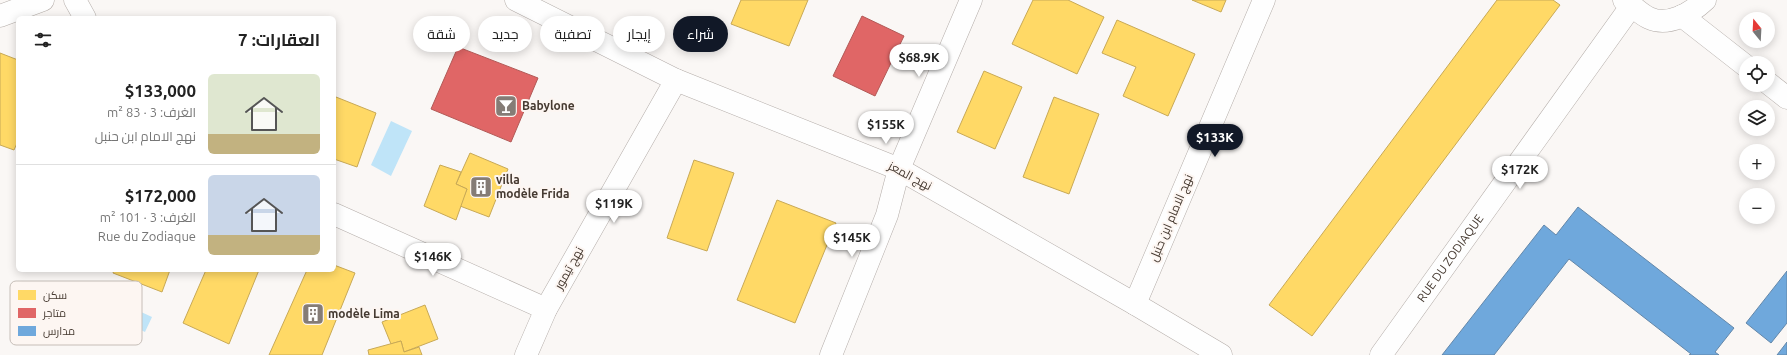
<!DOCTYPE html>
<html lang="ar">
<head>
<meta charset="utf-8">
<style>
	body { margin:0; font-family:Ubuntu,Cairo,sans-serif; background:#f2f2f2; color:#222; direction:rtl; height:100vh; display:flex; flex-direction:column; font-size:15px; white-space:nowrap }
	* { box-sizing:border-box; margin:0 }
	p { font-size:13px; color:#767676 }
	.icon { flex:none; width:22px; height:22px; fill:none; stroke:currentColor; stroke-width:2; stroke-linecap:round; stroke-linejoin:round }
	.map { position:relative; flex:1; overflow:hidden; direction:ltr }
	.drawer { position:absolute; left:16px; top:16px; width:320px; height:256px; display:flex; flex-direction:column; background:#fff; border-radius:6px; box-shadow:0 2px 10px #0003; direction:rtl }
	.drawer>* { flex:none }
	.hud { position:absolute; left:348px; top:16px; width:380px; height:36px; direction:rtl; display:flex; gap:8px }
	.needle { width:26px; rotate:342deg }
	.buttons { position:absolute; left:1739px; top:12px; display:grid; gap:8px }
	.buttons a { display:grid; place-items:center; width:36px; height:36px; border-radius:50%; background:#fff; box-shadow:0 2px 10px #0003; font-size:20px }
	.price { position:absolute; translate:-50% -34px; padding:0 9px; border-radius:14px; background:#fff; color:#222; font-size:13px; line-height:26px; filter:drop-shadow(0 1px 2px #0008) }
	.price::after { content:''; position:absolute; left:50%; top:24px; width:12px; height:9px; margin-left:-6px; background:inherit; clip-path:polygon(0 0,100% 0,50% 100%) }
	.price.current { background:#111827; color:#fff }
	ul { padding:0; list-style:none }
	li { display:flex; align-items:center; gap:12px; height:100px; padding:0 16px }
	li+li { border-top:1px solid #e0e0e0 }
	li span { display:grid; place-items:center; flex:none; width:112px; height:80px; border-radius:6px; color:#555 }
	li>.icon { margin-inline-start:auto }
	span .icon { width:48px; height:48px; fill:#fffc; stroke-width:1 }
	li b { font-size:17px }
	h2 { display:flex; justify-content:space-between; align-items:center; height:48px; padding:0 16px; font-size:17px }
	.pill { padding:0 14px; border-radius:18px; background:#fff; box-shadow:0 2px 10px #0003; font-size:14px; line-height:36px }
	.pill.current { background:#111827; color:#fff }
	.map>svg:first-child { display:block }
	.water { fill:#bfe4f8 }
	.homes { fill:#ffd966; stroke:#c8a956 }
	.shops { fill:#e06666; stroke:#b25956 }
	.schools { fill:#6fa8dc; stroke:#6387a9 }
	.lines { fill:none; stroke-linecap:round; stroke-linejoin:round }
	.street-casing { stroke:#b4ada9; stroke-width:23 }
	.secondary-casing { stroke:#b4ada9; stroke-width:23 }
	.street { stroke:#fefefe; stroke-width:22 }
	.secondary { stroke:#fefefe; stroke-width:22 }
	.labels { text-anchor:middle; stroke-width:4; stroke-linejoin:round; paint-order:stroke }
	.poi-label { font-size:12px; font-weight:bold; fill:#463a31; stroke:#fdf6f2; text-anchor:start }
	.street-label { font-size:12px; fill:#463a31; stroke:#fdf6f2 }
	.key { fill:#fdf6f2; stroke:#c6beb8; stroke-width:1 }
	.key-label { font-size:11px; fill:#463a31 }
</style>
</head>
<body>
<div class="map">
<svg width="1787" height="355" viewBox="0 0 1787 355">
	<rect width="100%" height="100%" fill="#faf7f5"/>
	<g class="water">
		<path d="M391,121L412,131L391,176L371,165Z"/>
		<path d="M115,300L152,317L145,332L108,314Z"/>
	</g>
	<g class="homes">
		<path d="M741,0H808L789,46L731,24Z"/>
		<path d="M1033,0H1068L1104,17L1077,74L1012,44Z"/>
		<path d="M1192,0H1226L1221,12Z"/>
		<path d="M1497,0H1553L1560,5L1312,336L1269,305Z"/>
		<path d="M1117,20L1195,54L1168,116L1123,96L1136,67L1102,53Z"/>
		<path d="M0,53L18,60V141L14,150L0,145Z"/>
		<path d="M984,71L1022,87L995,149L957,132Z"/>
		<path d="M336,97L376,113L357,167L334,159V102Z"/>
		<path d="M1054,97L1099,114L1069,194L1023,177Z"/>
		<path d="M470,153L508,169L489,217L460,206L467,189L456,184Z"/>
		<path d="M694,160L734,173L707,251L667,238Z"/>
		<path d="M440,165L461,172L456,184L467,189L456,220L424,206Z"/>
		<path d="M777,200L836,223L795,323L737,300Z"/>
		<path d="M334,265L355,273L322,355H269L307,270H334Z"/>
		<path d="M114,270H170L162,292L113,273Z"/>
		<path d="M206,270H259L229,344L183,323Z"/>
		<path d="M425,305L438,339L404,352L401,341L391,344L382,322Z"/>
		<path d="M401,341L404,352L419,347L422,355H369L368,350Z"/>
	</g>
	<g class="shops">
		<path d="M862,16L904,36L875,96L833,76Z"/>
		<path d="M458,47L538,78L511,142L431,109Z"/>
	</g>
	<g class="schools">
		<path d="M1578,207L1734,328L1715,352L1719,355H1689L1691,354L1569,259L1494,355H1442L1544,225L1556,235Z"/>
		<path d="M1787,271V323L1771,343L1746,323Z"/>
		<path d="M1787,342V355H1777Z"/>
	</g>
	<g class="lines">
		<g class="street-casing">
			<g id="street">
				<path d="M75,0L85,18"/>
				<path d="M1624,0C1632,5 1640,14 1649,18C1669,27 1691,13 1705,0"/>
				<path d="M0,16L43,0"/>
				<path d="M1682,16L1746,66"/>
				<path d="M1768,83L1787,98"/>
				<path d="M334,214L546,309"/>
				<path d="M1135,304L1264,0"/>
				<path d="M831,355L887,215L899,169L971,0"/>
				<path id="s1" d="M1381,355L1632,5"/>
			</g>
		</g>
		<g class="secondary-casing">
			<g id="secondary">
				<path d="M516,0L676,80L899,169L1135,304L1221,355"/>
				<path d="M526,355L546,309L676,80"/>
			</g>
		</g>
		<use href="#street" class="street"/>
		<use href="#secondary" class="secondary"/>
	</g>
	<defs>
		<g id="bar-square" transform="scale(1.15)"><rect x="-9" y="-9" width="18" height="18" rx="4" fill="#857c76" stroke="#fdf6f2"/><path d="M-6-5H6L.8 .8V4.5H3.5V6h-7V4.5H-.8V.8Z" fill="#fff"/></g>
		<g id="building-square" transform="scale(1.15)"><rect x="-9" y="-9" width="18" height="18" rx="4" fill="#857c76" stroke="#fdf6f2"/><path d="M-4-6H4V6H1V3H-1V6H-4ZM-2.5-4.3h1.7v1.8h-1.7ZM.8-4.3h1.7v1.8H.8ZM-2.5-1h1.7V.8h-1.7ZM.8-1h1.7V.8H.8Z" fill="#fff"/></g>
	</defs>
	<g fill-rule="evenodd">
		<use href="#bar-square" x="506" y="106"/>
		<use href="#building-square" x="481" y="187"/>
		<use href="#building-square" x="313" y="314"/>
	</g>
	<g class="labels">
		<g class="poi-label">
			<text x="522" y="110">Babylone</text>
			<text x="496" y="184">villa<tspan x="496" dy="14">modèle Frida</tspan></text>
			<text x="328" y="318">modèle Lima</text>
		</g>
		<g class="street-label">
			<text transform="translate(910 176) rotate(28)" y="4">نهج المعز</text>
			<text transform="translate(1171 218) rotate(-67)" y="4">نهج الامام ابن حنبل</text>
			<text dy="4" stroke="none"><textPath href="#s1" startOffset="119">RUE DU ZODIAQUE</textPath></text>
			<text transform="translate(569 268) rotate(-61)" y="4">نهج تيمور</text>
		</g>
	</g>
	<rect x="10" y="281" width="132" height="64" rx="6" class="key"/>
	<rect x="18" y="290" width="18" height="10" fill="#ffd966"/>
	<rect x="18" y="308" width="18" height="10" fill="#e06666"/>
	<rect x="18" y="326" width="18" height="10" fill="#6fa8dc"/>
	<g class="key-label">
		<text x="43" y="299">سكن</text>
		<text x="43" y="317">متاجر</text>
		<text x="43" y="335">مدارس</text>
	</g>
</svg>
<div class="buttons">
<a><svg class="needle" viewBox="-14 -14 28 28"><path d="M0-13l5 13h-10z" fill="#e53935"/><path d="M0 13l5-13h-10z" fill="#767676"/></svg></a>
<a><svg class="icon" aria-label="locate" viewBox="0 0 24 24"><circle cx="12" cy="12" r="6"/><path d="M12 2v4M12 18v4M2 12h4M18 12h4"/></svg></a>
<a><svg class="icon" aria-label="layers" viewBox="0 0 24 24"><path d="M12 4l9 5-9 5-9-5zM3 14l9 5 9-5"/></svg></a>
<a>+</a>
<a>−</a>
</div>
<b class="price" style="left:919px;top:78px">$68.9K</b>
<b class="price" style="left:886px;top:145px">$155K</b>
<b class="price current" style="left:1215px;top:158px">$133K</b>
<b class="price" style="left:1520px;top:190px">$172K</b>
<b class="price" style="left:614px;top:224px">$119K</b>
<b class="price" style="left:852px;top:258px">$145K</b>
<b class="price" style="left:433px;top:277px">$146K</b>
<div class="hud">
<a class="pill current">شراء</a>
<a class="pill">إيجار</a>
<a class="pill">تصفية</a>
<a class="pill">جديد</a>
<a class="pill">شقة</a>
</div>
<section class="drawer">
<h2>العقارات: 7<svg class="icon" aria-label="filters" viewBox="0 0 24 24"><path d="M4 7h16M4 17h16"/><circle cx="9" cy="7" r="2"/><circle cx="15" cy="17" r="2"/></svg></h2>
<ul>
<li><span style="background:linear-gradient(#dfe7d0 75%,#c2b280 0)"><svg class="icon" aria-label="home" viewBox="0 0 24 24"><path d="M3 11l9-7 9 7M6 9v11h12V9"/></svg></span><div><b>$133,000</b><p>الغرف: 3 · 83 m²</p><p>نهج الامام ابن حنبل</p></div></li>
<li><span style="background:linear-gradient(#c9d6e8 75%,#c2b280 0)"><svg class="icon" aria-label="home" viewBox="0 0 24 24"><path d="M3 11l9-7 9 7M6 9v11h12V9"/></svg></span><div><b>$172,000</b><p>الغرف: 3 · 101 m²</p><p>Rue du Zodiaque</p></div></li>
</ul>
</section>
</div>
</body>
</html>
